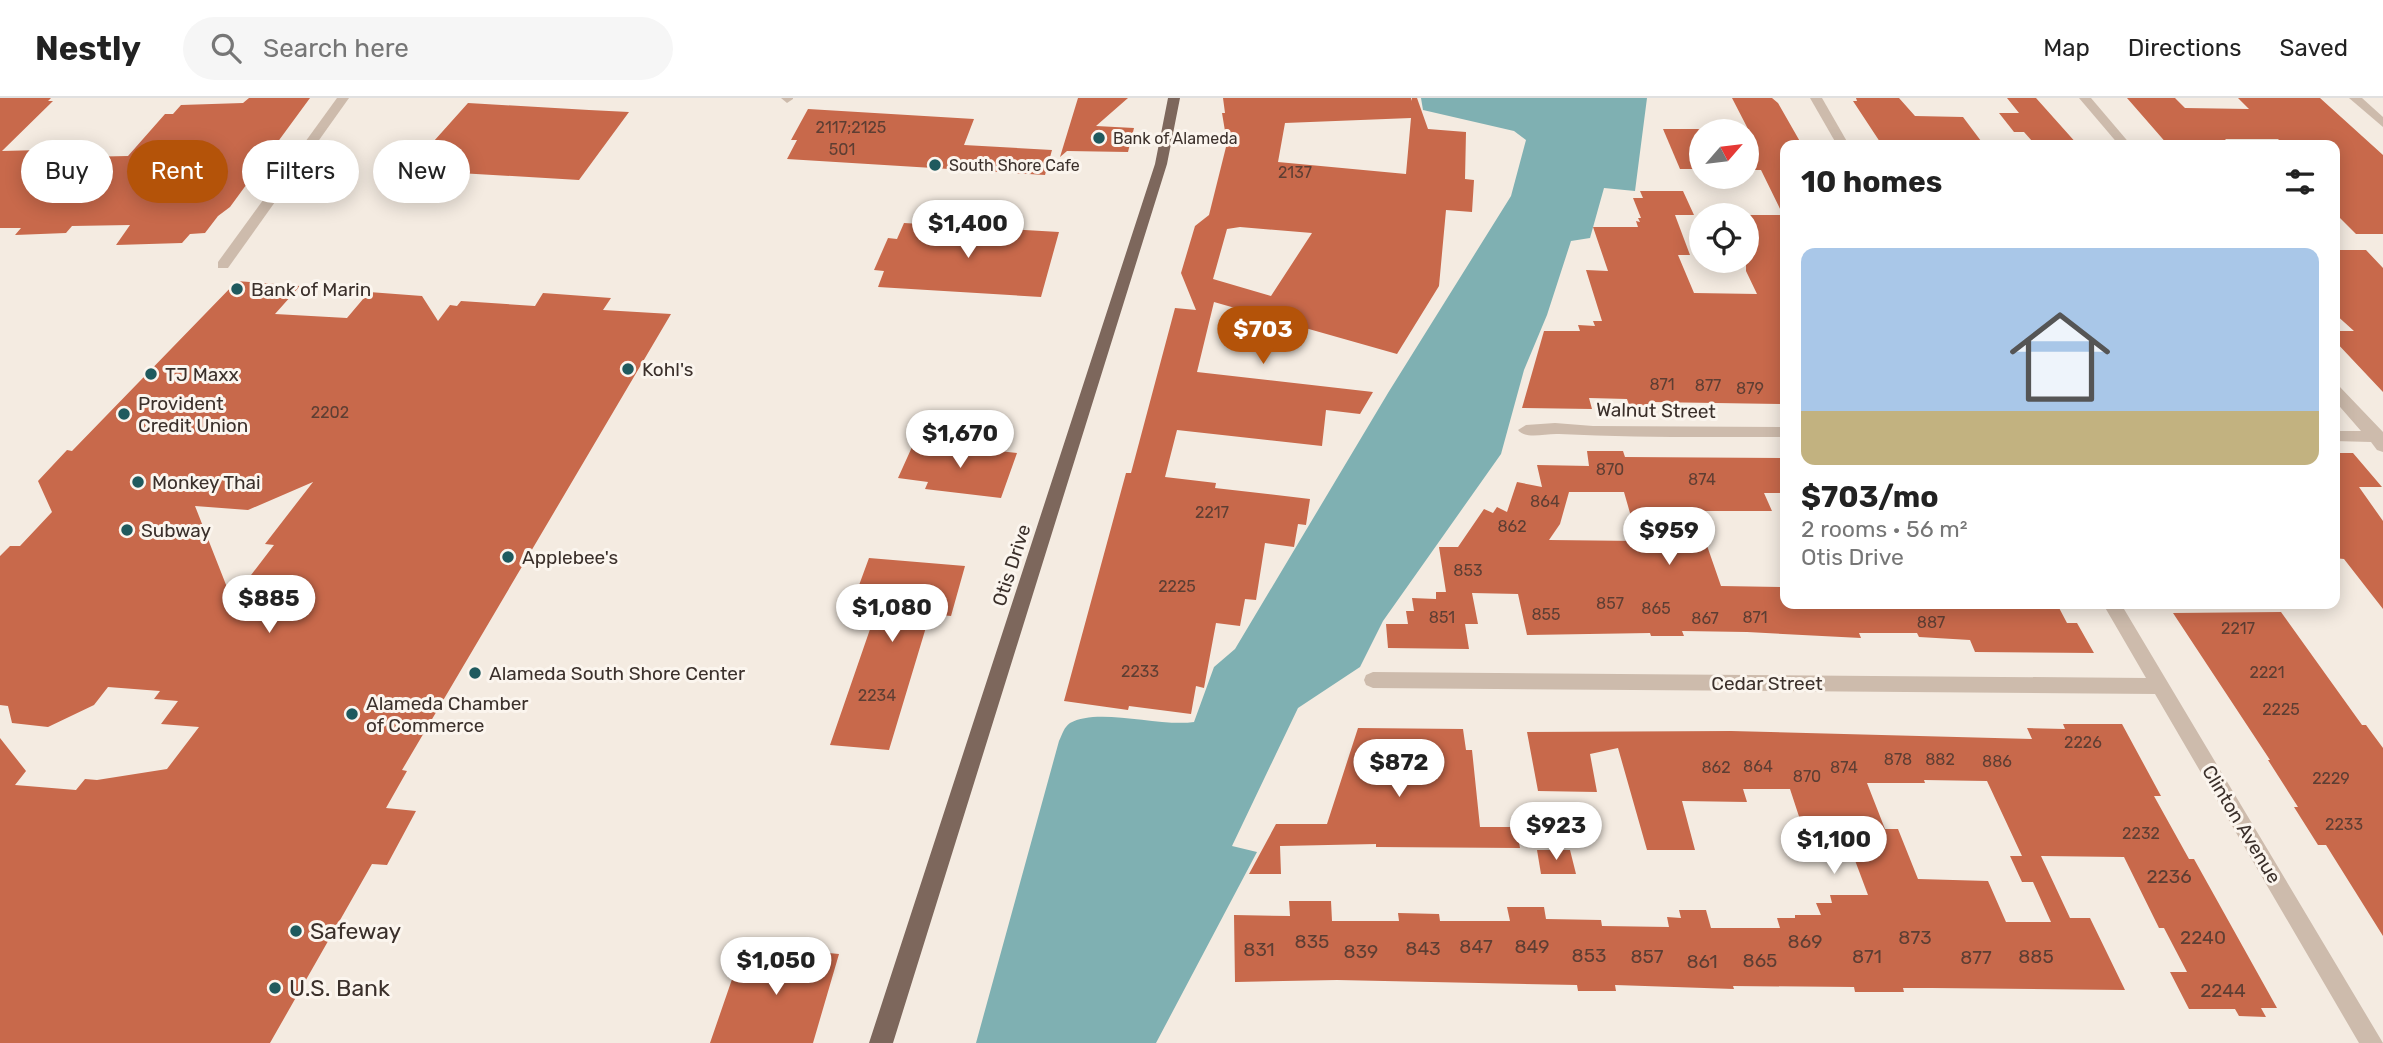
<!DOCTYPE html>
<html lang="en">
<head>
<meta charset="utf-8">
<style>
	body { margin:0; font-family:Rubik,sans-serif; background:#f6f6f6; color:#222; height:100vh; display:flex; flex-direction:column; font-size:26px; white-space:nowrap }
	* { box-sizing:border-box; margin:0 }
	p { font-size:23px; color:#767676 }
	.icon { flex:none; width:38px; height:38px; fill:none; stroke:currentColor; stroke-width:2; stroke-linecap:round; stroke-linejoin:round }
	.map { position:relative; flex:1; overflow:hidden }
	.sheet { position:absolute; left:1780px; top:42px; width:560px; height:469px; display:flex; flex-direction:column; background:#fff; border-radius:14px; box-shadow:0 4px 18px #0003 }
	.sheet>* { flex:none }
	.banner { position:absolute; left:21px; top:42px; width:665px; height:63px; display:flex; gap:14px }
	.needle { width:46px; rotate:62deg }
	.tools { position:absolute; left:1689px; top:21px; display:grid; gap:14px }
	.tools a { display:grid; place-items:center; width:70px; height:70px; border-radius:50%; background:#fff; box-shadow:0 4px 18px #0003; font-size:35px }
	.price { position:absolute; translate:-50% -60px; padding:0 16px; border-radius:24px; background:#fff; color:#222; font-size:23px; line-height:46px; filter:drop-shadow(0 2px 4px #0008) }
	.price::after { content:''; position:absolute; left:50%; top:42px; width:21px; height:16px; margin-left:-10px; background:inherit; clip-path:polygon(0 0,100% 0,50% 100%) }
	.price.on { background:#b45309; color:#fff }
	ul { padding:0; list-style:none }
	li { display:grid; align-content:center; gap:14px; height:371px; padding:0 21px }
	li span { display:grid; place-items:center; height:217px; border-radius:14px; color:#555 }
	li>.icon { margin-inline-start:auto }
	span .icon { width:126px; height:126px; fill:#fffc; stroke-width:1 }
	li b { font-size:30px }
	h2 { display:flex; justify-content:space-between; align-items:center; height:84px; padding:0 21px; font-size:30px }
	.pill { padding:0 24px; border-radius:32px; background:#fff; box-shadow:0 4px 18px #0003; font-size:24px; line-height:63px }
	.pill.on { background:#b45309; color:#fff }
	header { display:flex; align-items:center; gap:42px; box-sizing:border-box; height:98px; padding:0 35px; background:#fff; border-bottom:2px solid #e0e0e0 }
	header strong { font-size:33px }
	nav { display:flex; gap:38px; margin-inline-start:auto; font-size:24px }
	.search { width:490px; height:63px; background:#f6f6f6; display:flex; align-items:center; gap:18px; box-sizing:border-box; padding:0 24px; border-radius:38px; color:#767676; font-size:26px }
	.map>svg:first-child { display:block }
	.water { fill:#7fb0b2 }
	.building { fill:#c8694b; fill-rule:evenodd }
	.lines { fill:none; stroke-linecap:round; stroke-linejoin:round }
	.minor { fill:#cdbbac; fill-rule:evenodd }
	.major { fill:#7d675c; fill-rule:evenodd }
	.poi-dot { fill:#1f5a5e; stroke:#fbf5ee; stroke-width:2.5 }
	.labels { text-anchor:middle; stroke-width:6; stroke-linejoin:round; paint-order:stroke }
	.number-label { font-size:16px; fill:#5e3e33 }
	.far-poi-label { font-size:16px; fill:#3b302b; stroke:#fbf5ee; text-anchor:start }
	.poi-label { font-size:19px; fill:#3b302b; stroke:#fbf5ee; text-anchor:start }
	.street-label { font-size:19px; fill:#3b302b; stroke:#fbf5ee }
	.near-number-label { font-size:19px; fill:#5e3e33 }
	.near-poi-label { font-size:23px; fill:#3b302b; stroke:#fbf5ee; text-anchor:start }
</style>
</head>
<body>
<header>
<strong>Nestly</strong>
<div class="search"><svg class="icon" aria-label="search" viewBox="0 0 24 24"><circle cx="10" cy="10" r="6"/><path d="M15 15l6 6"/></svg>Search here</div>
<nav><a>Map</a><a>Directions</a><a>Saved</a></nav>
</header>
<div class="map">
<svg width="2383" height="945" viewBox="0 0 2383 945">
	<rect width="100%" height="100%" fill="#f4ebe1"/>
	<path class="water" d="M1421,0H1647L1635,93L1604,90L1590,140L1571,143L1547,217L1524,272L1501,356L1383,523L1360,569L1298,610L1232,748L1257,754L1156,945H976L1059,643C1062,637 1064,629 1070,625C1098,609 1159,629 1194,624L1214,569L1235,551L1388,295L1511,98L1526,42L1514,33L1423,12Z"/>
	<g class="building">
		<path d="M0,0H51L48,3H53L2,53L41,52L33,60L128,58L165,16H173L181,7L243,5L249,0H310L230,109L218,118L205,135L190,136L182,145L116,147L130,127L72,128L66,135L15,137L21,130H0Z"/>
		<path d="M1078,0H1128L1096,28L1134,30L1128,54L1067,53L1060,59Z"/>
		<path d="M1223,0H1411L1412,3V0H1417L1428,31L1466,34L1465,81L1474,82L1472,114L1446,112L1439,188L1397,256L1214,204L1197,274L1373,294L1360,316L1326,312L1322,348L1177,332L1165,379L1216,385L1215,390L1310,401L1306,427L1298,426L1294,449L1265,445L1256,502L1245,501L1240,528L1216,525L1204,590L1196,588L1191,616L1129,608L1128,612L1064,603L1126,375H1131L1175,210L1196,212L1181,175L1195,128L1209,117L1227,45L1222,15H1225ZM1411,20L1406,76L1278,64L1285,25ZM1240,129L1312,135L1271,198L1213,181L1227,131Z"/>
		<path d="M1732,0H1772L1778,5L1802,47H1785V306L1651,304L1654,313H1631L1627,301L1589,300L1592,311L1522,310L1544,233H1580L1578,227L1595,228L1593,223H1602L1586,172L1608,173L1593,129H1638L1636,123L1640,124L1638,120H1641L1633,100H1643L1640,93H1683L1694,117H1675L1690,157H1678L1694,195L1757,196L1746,173V117H1783L1761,72H1746L1748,31Z"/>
		<path d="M1856,0H1899L1915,18L1963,19L1984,47H1882L1853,3H1857Z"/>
		<path d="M2007,0H2036L2078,47L2039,45L2032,43L2024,34H2014L1999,15H2019Z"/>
		<path d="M2127,0H2175L2185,10L2249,11L2238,0H2320L2383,57V136H2356L2334,114V47H2284L2278,41H2225L2231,47H2168Z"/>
		<path d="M468,5L589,12L629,14L579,82L408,72Z"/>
		<path d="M808,11L974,21L964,47L1052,52L1045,77L787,61L797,42H791Z"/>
		<path d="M1663,31H1701V71H1680Z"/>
		<path d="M904,125L1059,134L1041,199L878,189L884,173L874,172L888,140L897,141Z"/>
		<path d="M2334,152H2366L2383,170V294L2334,242V233H2354L2334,215Z"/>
		<path d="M237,183L300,188L275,216L347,220L369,194L422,198L438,223L450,207L457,208L461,203L535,208L543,195L611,200L603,212L671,216L402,672L407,673L386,710L416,713L387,767L372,766L270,945H0V640L26,673L15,687L76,692L85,681L97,682L167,671L199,629L161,626L178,603L154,601L160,593L108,589L94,607L48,629L12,625L8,608L0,607V458L10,448H20L52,414L38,383L67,352L72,353ZM313,384L265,446L274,447L232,502L195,408L248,412Z"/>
		<path d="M945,347L1017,355L1001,400L925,391L928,384L898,380L912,349L943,352Z"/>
		<path d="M1587,353H1623L1625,359L1785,360V395H1764L1772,413H1695L1721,488L1785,489V506H2057L2067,525H2077L2094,555L1975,554L1970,542L1919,539L1917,535H1859L1861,540L1747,534L1682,533L1684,538H1651L1650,535L1527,537L1518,496L1472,495L1478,526H1465L1469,551L1388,550L1386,526H1408L1406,513H1414L1412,500L1436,501V494H1446L1439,449H1458L1484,411L1493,415L1497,409L1507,414L1517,384L1542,389L1537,367L1589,368ZM1569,394H1624L1638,443L1549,442L1560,426Z"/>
		<path d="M2334,355H2353L2382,389H2359L2383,423V511L2344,461L2334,460Z"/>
		<path d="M869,460L965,468L951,518L930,516L889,652L830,647L877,511L851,509Z"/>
		<path d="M2281,514L2362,627H2366L2383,650V838L2326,747H2318L2294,709H2298L2268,662H2270L2173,515Z"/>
		<path d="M2063,626H2122L2161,698H2154L2189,761H2194L2277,910H2261L2266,919L2239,918L2235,911H2189L2170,874H2187L2164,830H2159L2124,759L2041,758L2070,820H2090L2125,892L1932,890H1903L1904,894H1855L1854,889L1733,888L1734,891L1615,887L1616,893H1578L1577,887L1337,882L1235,884L1234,817L1290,818L1289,803H1331L1332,823H1399L1398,815L1439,816L1440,823H1510L1507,809H1544L1546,821L1601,822L1602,828L1669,829L1667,819L1681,820L1679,812H1706L1711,830H1780L1777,820H1795V817H1821L1816,805H1832L1830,797H1868L1853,757H1838L1836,752H1810L1790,691H1743L1747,704L1682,703L1695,752H1647L1618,650L1590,656L1597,694L1538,693L1527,634L1731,633L2032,641L2027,630L2065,631ZM1924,682L1987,683L2022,758H2010L2022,784H2033L2051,824H2006L1988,783L1918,781L1898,731H1885L1867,685H1925Z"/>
		<path d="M1358,630L1463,631L1466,652H1472L1480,729H1516L1520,750L1376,749V746L1280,748L1281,776H1249L1276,726H1327Z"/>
		<path d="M1537,752H1570L1576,776H1541Z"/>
		<path d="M757,848L839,856L813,945H710L739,861L753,862Z"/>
	</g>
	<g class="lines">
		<g class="minor">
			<path d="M337,0H349L228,170H218V164Z"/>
			<path d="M781,0H793V1L787,5Z"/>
			<path d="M1810,0H1822L1849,47H1837Z"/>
			<path d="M2079,0H2091L2131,47H2119Z"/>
			<path d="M2349,0H2362L2383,19V29Z"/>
			<path d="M2334,287L2339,288L2383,334V354L2377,352L2371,344L2334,343V333H2361L2334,302Z"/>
			<path d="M1555,325L1593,328L1785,329V339C1710,339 1634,340 1559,336C1546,335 1526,342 1518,332L1526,327Z"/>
			<path d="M2103,506H2121L2383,945H2359L2155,596L1373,590L1366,587L1364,582L1366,577L1373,574L2146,580Z"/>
		</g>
		<path class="major" d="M1168,0H1180L1167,66L893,945H869L1155,66Z"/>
	</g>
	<g class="poi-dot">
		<circle cx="1099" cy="40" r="7"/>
		<circle cx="935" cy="67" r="7"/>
		<circle cx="237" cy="191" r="7"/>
		<circle cx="628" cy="271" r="7"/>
		<circle cx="151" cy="276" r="7"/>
		<circle cx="124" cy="316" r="7"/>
		<circle cx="138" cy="384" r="7"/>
		<circle cx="127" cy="432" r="7"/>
		<circle cx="508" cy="459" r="7"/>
		<circle cx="475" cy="575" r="7"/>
		<circle cx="352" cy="616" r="7"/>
		<circle cx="296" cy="833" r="7"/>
		<circle cx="275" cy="890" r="7"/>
	</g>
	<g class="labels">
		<g class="number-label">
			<text x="851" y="35">2117;2125</text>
			<text x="842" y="57">501</text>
			<text x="1295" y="80">2137</text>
			<text x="1662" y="292">871</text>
			<text x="1708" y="293">877</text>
			<text x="1750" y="296">879</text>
			<text x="330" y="320">2202</text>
			<text x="1610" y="377">870</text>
			<text x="1702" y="387">874</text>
			<text x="1545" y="409">864</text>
			<text x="1212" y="420">2217</text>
			<text x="1512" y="434">862</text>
			<text x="1468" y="478">853</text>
			<text x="1177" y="494">2225</text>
			<text x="1610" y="511">857</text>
			<text x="1656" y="516">865</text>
			<text x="1546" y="522">855</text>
			<text x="1442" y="525">851</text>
			<text x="1755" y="525">871</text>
			<text x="1705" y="526">867</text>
			<text x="1931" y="530">887</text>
			<text x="2238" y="536">2217</text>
			<text x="1140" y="579">2233</text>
			<text x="2267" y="580">2221</text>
			<text x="877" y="603">2234</text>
			<text x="2281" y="617">2225</text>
			<text x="2083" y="650">2226</text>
			<text x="1898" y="667">878</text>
			<text x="1940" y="667">882</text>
			<text x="1997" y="669">886</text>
			<text x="1758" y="674">864</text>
			<text x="1716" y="675">862</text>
			<text x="1844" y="675">874</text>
			<text x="1807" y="684">870</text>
			<text x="2331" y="686">2229</text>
			<text x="2344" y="732">2233</text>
			<text x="2141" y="741">2232</text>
		</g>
		<g class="far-poi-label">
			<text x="1113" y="46">Bank of Alameda</text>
			<text x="949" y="73">South Shore Cafe</text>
		</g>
		<g class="poi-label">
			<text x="251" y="198">Bank of Marin</text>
			<text x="642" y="278">Kohl's</text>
			<text x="165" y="283">TJ Maxx</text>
			<text x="138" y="312">Provident<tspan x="138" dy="22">Credit Union</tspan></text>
			<text x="152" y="391">Monkey Thai</text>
			<text x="141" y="439">Subway</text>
			<text x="522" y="466">Applebee's</text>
			<text x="489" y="582">Alameda South Shore Center</text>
			<text x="366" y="612">Alameda Chamber<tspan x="366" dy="22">of Commerce</tspan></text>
		</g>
		<g class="street-label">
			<text transform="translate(1656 312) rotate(1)" y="7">Walnut Street</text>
			<text transform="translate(1011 467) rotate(-72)" y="7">Otis Drive</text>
			<text x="1767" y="592">Cedar Street</text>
			<text transform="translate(2242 726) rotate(59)" y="7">Clinton Avenue</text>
		</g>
		<g class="near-number-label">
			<text x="2169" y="785">2236</text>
			<text x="1915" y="846">873</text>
			<text x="2203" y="846">2240</text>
			<text x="1312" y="850">835</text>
			<text x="1805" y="850">869</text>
			<text x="1476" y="855">847</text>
			<text x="1532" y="855">849</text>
			<text x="1423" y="857">843</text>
			<text x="1259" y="858">831</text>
			<text x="1361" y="860">839</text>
			<text x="1589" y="864">853</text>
			<text x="1647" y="865">857</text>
			<text x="1867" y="865">871</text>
			<text x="2036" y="865">885</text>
			<text x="1976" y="866">877</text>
			<text x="1760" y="869">865</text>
			<text x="1702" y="870">861</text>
			<text x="2223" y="899">2244</text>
		</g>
		<g class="near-poi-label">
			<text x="310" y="841">Safeway</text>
			<text x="289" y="898">U.S. Bank</text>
		</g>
	</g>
</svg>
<div class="tools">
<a><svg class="needle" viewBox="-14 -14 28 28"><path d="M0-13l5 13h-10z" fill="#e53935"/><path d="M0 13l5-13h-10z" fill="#767676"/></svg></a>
<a><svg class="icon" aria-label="locate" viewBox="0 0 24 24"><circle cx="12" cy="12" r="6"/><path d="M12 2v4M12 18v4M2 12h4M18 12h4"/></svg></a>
</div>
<b class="price" style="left:968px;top:162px">$1,400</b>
<b class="price on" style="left:1263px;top:268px">$703</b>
<b class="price" style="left:960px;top:372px">$1,670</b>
<b class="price" style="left:1669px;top:469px">$959</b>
<b class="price" style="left:269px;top:537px">$885</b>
<b class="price" style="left:892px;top:546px">$1,080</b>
<b class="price" style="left:1399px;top:701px">$872</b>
<b class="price" style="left:1556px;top:764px">$923</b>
<b class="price" style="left:1834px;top:778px">$1,100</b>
<b class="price" style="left:776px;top:899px">$1,050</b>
<div class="banner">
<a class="pill">Buy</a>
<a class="pill on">Rent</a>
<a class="pill">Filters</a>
<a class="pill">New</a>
</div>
<section class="sheet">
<h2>10 homes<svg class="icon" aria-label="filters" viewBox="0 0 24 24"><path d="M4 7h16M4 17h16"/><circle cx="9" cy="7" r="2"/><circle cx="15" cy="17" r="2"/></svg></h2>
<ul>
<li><span style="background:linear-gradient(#a9c7e8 75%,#c2b280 0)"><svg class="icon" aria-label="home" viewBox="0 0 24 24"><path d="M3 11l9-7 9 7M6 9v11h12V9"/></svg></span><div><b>$703/mo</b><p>2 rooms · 56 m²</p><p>Otis Drive</p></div></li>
</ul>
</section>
</div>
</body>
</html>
